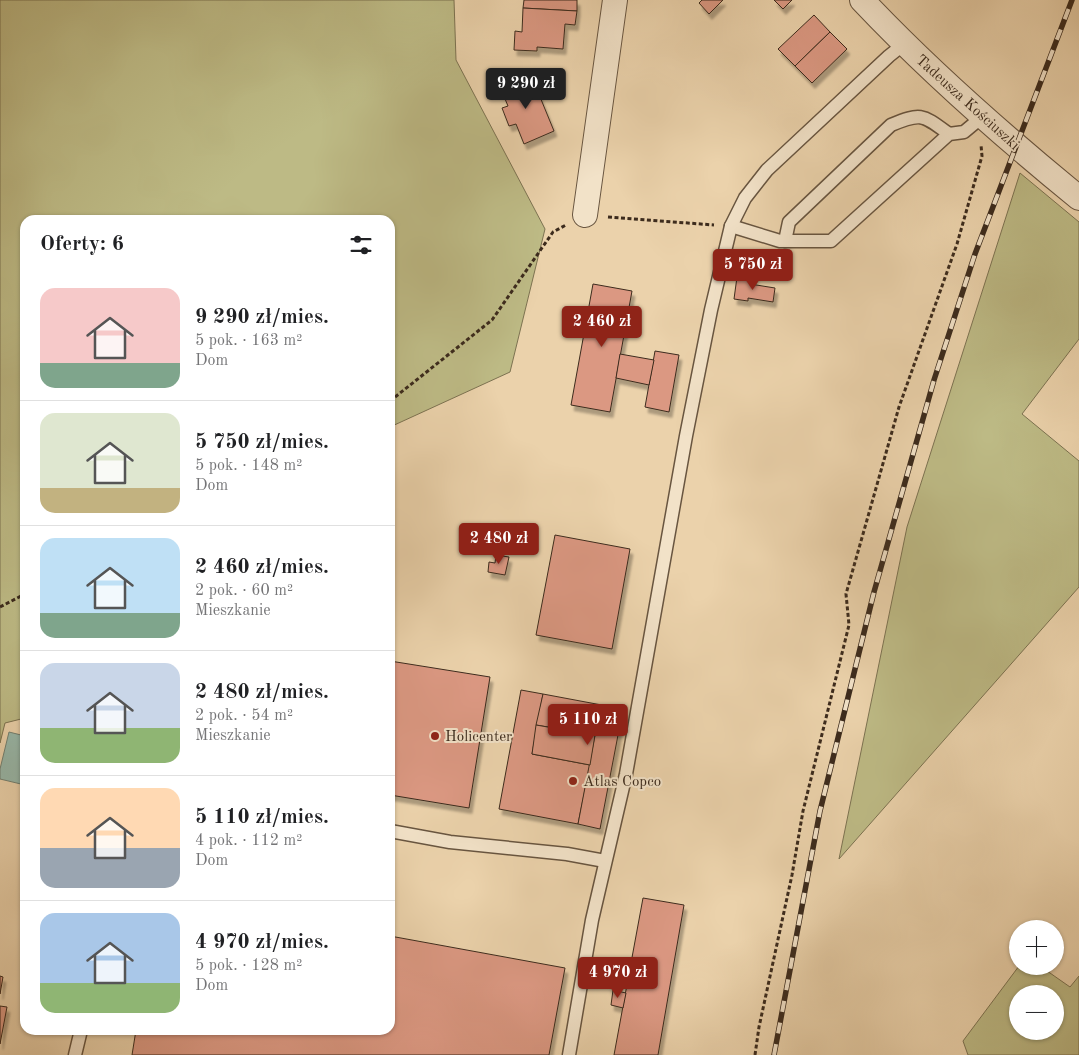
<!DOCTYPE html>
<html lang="pl">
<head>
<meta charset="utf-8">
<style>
	body { margin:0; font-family:"Old Standard TT",serif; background:#f2f2f2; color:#202124; height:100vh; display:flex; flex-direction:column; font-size:19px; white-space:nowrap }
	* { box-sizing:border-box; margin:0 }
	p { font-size:16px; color:#757577 }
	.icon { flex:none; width:28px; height:28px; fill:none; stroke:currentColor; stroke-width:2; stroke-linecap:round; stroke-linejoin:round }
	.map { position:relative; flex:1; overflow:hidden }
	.drawer { position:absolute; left:20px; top:215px; width:375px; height:820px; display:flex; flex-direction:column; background:#fff; border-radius:15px; box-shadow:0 1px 4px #0004 }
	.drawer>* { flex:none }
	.fabs { position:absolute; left:1009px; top:920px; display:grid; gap:10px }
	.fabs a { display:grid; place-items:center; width:55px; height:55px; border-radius:50%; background:#fff; box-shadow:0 1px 4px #0004; font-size:25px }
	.price { position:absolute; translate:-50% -42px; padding:0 11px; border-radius:5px; background:#8f2418; color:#fff; font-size:16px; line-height:32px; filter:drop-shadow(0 1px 2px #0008) }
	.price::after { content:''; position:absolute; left:50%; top:30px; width:15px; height:11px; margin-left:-8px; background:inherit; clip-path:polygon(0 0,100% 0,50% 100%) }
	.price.selected { background:#222; color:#fff }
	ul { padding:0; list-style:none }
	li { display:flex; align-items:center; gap:15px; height:125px; padding:0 20px }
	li+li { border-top:1px solid #e0e0e0 }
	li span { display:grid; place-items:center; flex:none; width:140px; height:100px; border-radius:15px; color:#555 }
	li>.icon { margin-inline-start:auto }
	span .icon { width:60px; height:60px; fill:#fffc; stroke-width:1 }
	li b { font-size:21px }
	h2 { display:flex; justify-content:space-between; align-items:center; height:60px; padding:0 20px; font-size:21px }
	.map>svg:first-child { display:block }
	.green { fill:#bdba85; stroke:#7c7251; fill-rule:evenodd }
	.water { fill:#98b8aa; stroke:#738072 }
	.building { fill:#db9882; stroke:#3c2b1d; filter:url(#shadow) }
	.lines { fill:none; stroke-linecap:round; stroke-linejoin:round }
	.lane-casing { stroke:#685540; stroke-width:15 }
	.street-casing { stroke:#685540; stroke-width:26 }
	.path { stroke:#3c2b1d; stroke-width:3; stroke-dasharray:4 2.5; stroke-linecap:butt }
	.lane { stroke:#f2e2c8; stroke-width:12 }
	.street { stroke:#f2e2c8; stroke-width:24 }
	.rail-casing { stroke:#3c2b1d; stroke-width:5.5 }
	.rail { stroke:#f2e2c8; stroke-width:4; stroke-dasharray:11; stroke-linecap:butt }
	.poi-dot { fill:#8f2418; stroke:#f2e2c8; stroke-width:2 }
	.labels { text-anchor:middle; stroke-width:4; stroke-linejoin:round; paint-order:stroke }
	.street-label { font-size:15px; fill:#3c2b1d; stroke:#f2e2c8 }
	.poi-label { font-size:15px; fill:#3c2b1d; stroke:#f2e2c8; text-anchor:start }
</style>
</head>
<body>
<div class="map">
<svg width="1079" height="1055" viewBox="0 0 1079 1055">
	<defs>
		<filter id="shadow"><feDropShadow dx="3" dy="5.5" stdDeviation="1" flood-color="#0004"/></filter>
	</defs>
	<rect width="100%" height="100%" fill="#ebd2ab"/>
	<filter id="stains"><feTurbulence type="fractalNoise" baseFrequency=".004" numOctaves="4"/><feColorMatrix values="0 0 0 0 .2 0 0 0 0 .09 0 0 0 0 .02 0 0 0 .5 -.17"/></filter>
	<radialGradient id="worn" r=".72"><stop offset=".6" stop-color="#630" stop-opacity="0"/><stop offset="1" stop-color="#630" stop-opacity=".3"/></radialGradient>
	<g class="green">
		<path d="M0,0H454L456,60L545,229L510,372L390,427V220H25V718L5,723L0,743Z"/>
		<path d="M1020,173L1079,222V339L1022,414L1079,461V587L839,859L907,527Z"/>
		<path d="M1019,966H1040L1070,987L1079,976V1055H968L963,1041ZM1018,994H1055V1031H1018Z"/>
	</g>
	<path class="water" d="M9,732L25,736V785L0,779V769Z"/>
	<g class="building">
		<path d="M524,0H577V11L523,8Z"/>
		<path d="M702,0H723L709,14L699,3Z"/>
		<path d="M774,0H792L783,9Z"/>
		<path d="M523,8L577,11L575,25L565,24L563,49L537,47V51L514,50L515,31L522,32Z"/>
		<path d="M814,15L830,32L795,66L778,49Z"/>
		<path d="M830,32L847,49L812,83L795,66Z"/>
		<path d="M531,75L554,131L524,144L516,124L509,126L502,108L508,106L500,87Z"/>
		<path d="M737,277L751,279L750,284L775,288L773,302L748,298V301L734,299Z"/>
		<path d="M593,284L632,291L610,412L571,405Z"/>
		<path d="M655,351L679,355L669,412L645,407Z"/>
		<path d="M620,354L654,360L649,385L616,378Z"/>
		<path d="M555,535L630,549L612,649L536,635Z"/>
		<path d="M496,555L509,557L505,575L488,572L489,562L495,563Z"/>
		<path d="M390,661L490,677L469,808L390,795Z"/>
		<path d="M521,690L543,694L532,754L590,765L578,824L499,809Z"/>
		<path d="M543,694L623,709L600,829L578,824L595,735L536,725Z"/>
		<path d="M536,725L595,735L590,765L532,754Z"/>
		<path d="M643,898L684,905L658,1055H614Z"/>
		<path d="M390,936L565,968L549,1055H132L136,1030H390Z"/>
		<path d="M0,976L3,977L0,994Z"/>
		<path d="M613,990L626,993L623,1008L611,1005Z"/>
		<path d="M0,1006L7,1007L0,1044Z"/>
	</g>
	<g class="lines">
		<g class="lane-casing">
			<g id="lane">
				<path d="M731,226L780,241H831L949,134L964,132L982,117"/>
				<path d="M785,241L789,222L891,125C922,112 923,115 949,134"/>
				<path d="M390,831L450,842L567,854L605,861"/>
				<path d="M75,1055L81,1030"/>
				<path d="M569,1055L592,920L626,774L686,436L711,310L731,226L745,198L767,170L889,56L904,44"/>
			</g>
		</g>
		<g class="street-casing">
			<g id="street">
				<path d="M862,0C930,72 1003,136 1079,198"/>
				<path d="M585,215L615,0"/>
			</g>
		</g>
		<g class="path">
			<path d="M608,217L714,225"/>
			<path d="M390,401L492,320L553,232L566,225"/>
			<path d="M0,607L25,594"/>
			<path d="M755,1055L759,1027L792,875L803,811L849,625L846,594L899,407L957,244L982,156L981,145"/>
		</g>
		<use href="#lane" class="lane"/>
		<use href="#street" class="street"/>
		<g class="rail-casing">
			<path id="rail" d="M774,1055L820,811L874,592L934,380L975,254L1072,0"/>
		</g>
		<use href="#rail" class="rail"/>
	</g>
	<g class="poi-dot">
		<circle cx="435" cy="736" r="5"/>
		<circle cx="573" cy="781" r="5"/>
	</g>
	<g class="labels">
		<g class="street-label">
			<text transform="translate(968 102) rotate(42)" y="5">Tadeusza Kościuszki</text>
		</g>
		<g class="poi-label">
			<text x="445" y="741">Holicenter</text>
			<text x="583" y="786">Atlas Copco</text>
		</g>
	</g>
	<rect width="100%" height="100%" filter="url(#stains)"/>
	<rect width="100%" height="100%" fill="url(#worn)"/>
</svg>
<div class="fabs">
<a>+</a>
<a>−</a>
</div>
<b class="price selected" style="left:526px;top:110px">9 290 zł</b>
<b class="price" style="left:753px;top:291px">5 750 zł</b>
<b class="price" style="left:602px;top:348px">2 460 zł</b>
<b class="price" style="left:499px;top:565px">2 480 zł</b>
<b class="price" style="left:588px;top:746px">5 110 zł</b>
<b class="price" style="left:618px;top:999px">4 970 zł</b>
<section class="drawer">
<h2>Oferty: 6<svg class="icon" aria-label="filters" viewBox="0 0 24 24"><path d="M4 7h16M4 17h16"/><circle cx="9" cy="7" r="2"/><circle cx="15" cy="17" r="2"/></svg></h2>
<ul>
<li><span style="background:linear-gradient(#f6c9c9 75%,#7fa58c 0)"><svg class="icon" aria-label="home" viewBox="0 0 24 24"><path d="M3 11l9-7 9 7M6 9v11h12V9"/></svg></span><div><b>9 290 zł/mies.</b><p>5 pok. · 163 m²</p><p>Dom</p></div></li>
<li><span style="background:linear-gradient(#dfe7d0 75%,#c2b280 0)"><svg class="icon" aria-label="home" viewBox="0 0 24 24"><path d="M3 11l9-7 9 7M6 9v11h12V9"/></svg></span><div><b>5 750 zł/mies.</b><p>5 pok. · 148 m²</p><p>Dom</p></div></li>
<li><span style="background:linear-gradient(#bfe0f5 75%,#7fa58c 0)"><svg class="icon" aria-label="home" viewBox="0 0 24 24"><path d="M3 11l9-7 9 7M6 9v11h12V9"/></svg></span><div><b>2 460 zł/mies.</b><p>2 pok. · 60 m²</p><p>Mieszkanie</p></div></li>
<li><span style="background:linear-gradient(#c9d6e8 65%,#8fb573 0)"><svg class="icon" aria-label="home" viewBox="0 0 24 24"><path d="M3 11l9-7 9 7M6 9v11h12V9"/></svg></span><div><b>2 480 zł/mies.</b><p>2 pok. · 54 m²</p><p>Mieszkanie</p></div></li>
<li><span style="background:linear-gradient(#ffd9b3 60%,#9aa5b1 0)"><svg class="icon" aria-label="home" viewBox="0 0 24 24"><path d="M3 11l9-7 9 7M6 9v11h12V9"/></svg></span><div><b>5 110 zł/mies.</b><p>4 pok. · 112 m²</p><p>Dom</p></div></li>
<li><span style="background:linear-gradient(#a9c7e8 70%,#8fb573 0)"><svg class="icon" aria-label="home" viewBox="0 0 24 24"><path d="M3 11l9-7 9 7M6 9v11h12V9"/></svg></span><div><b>4 970 zł/mies.</b><p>5 pok. · 128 m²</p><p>Dom</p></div></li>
</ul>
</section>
</div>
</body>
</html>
